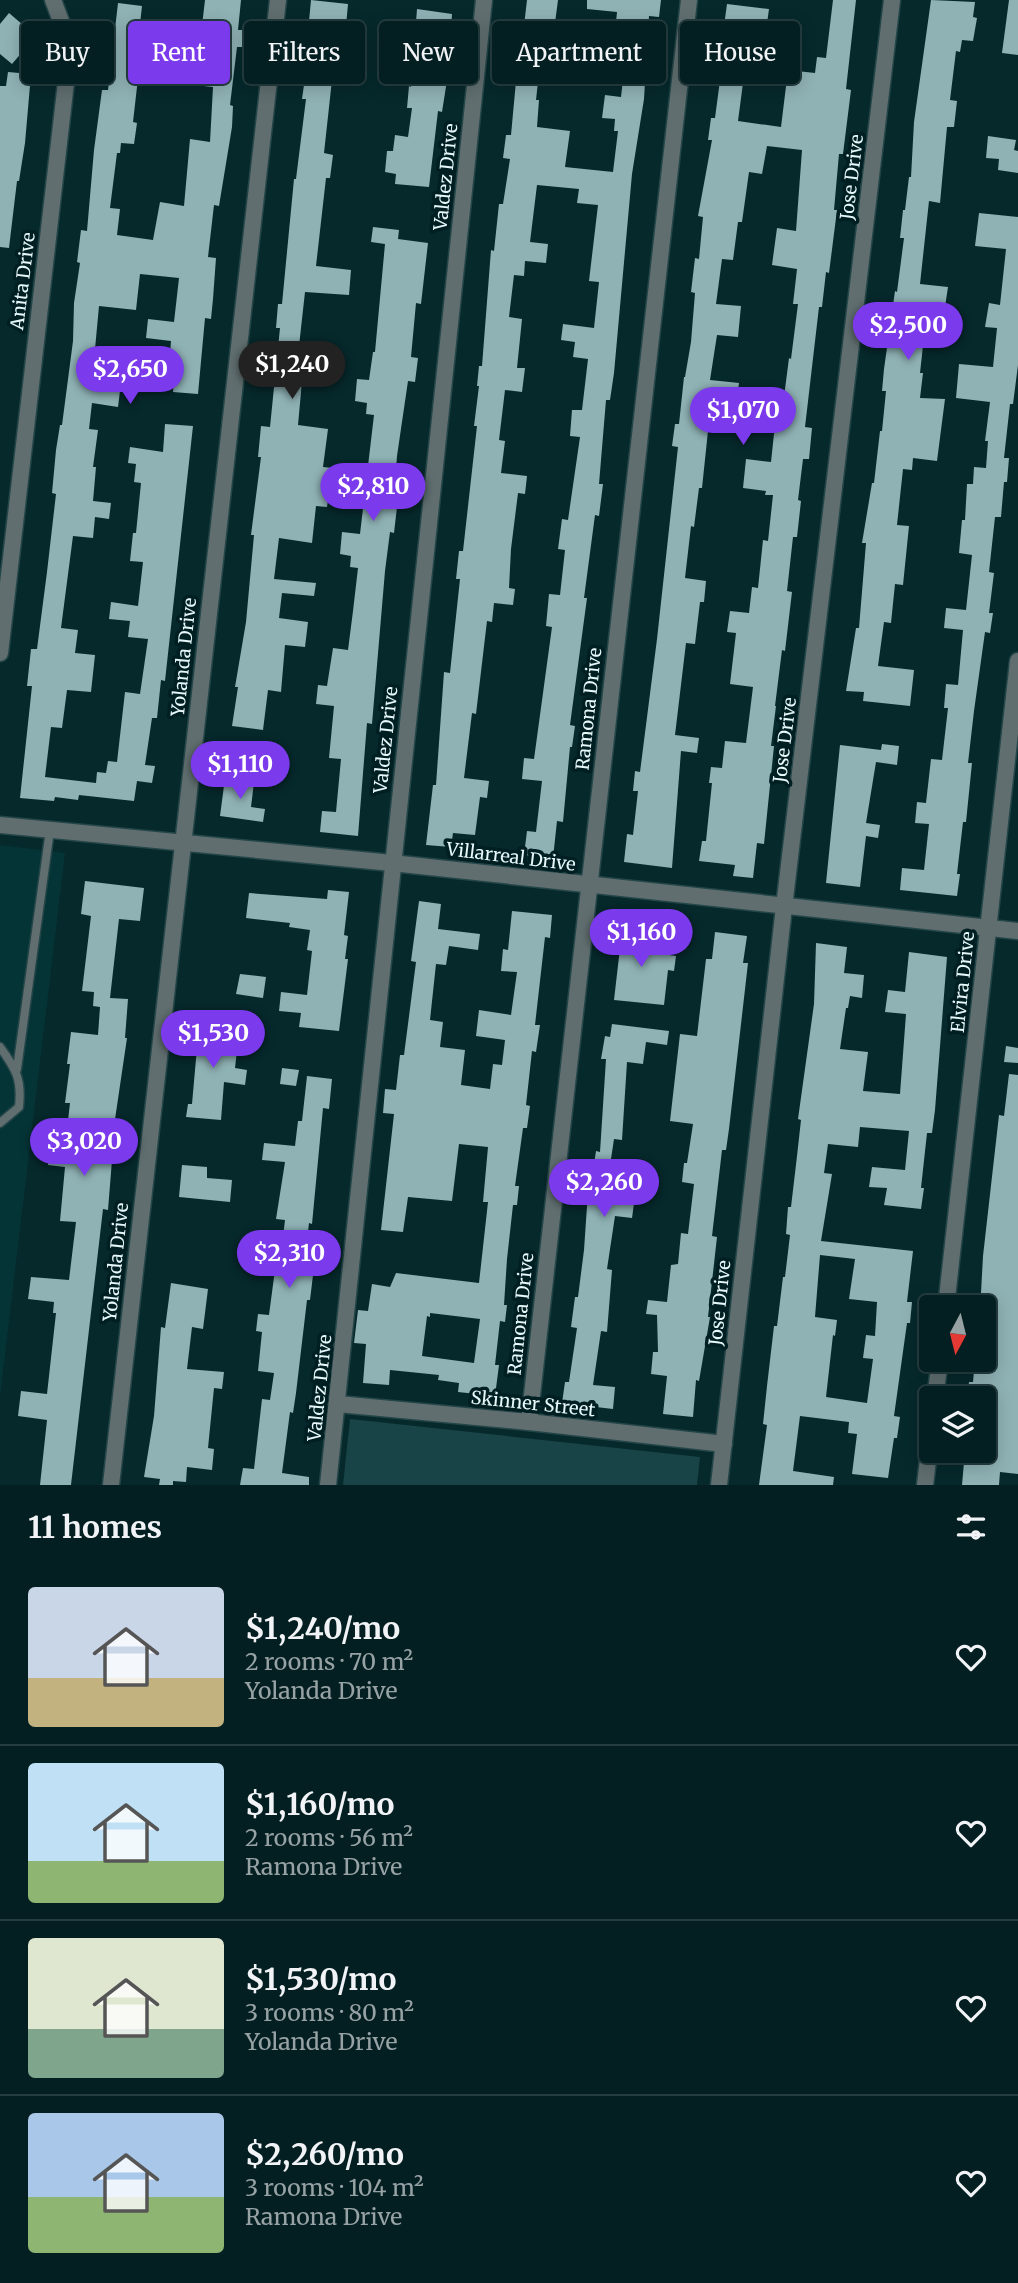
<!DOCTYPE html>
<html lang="en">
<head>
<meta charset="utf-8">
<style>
	body { margin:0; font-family:Merriweather,serif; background:#0d272a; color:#f1f3f6; height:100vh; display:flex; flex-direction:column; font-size:26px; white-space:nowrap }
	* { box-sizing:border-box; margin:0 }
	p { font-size:23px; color:#97a2a5 }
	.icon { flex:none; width:38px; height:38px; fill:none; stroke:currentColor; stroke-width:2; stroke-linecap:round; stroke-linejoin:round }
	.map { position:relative; height:1485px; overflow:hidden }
	.sheet { display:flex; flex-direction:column; background:#041f21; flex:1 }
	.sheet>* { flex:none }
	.top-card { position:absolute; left:21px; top:21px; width:976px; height:63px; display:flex; gap:14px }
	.needle { width:46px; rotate:187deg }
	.controls { position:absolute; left:919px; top:1295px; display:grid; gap:14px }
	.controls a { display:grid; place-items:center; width:77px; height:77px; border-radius:7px; background:#041f21; box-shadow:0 4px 18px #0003,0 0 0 2px #253d3f; font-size:35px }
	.price { position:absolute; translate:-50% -60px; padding:0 16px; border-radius:24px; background:#7c3aed; color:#fff; font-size:23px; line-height:46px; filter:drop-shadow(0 2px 4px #0008) }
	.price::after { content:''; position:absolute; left:50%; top:42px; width:21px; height:16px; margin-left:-10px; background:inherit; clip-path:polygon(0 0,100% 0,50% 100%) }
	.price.active { background:#222; color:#fff }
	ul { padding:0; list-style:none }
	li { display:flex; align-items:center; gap:21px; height:175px; padding:0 28px }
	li+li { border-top:2px solid #253d3f }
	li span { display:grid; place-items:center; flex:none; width:196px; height:140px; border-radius:7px; color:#555 }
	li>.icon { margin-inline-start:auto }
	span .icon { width:84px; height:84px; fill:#fffc; stroke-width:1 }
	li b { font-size:30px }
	h2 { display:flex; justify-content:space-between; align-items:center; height:84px; padding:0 28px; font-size:30px }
	.tag { padding:0 24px; border-radius:7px; background:#041f21; box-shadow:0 4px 18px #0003,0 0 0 2px #253d3f; font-size:24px; line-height:63px }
	.tag.active { background:#7c3aed; color:#fff }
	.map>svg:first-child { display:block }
	.built { fill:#053437 }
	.green { fill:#184347 }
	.building { fill:#8fb2b5; fill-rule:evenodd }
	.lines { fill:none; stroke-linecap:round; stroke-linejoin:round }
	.lane-casing { stroke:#254649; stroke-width:11 }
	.street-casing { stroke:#254649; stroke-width:19 }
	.lane { stroke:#606e6f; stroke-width:8 }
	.street { stroke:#606e6f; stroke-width:16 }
	.labels { text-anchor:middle; stroke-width:7; stroke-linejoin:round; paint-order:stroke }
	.street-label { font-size:18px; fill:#e6f8fa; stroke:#001f22 }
</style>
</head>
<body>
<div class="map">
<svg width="1018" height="1485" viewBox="0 0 1018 1485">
	<rect width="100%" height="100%" fill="#06292c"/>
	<path class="built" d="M0,845L65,853L0,1396Z"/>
	<path class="green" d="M350,1419L700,1457L697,1485H343Z"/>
	<g class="building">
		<path d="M205,0H241L238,30H244L242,47H237L230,105L233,106L232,127L219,206L214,205L208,257L216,258L213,299L211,319L205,318L198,394L173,392L177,354H170L171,341L146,338L148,319L174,322L179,278L140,274L136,310L99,306L95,349L111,350L109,373L122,375L118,407L92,403L89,429L98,430L93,467H96L93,501L111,503L109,519L95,517L93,538L73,536L61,628L78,630L75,653L95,655L91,692L67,690L62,728L51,727L45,777L96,783L97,772L106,773L108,761L117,762L125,692L140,694L148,639L128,637L130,621L109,619L111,602L138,606L143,562L130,561L133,533H136L141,483L134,482L136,464L128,463L130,447L163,452L165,424L193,426L165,681L161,680L157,718H152L145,765L155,766L152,783L137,781L134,801L79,795L78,800L55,797L54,801L20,798L32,686H27L31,649H37L47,572L56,494L52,493L56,450L60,425H62L73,341L74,303L80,263L77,262L81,230L87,231L94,150L102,90H108L118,3L142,6L138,42L142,43L133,122L137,123L134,144L121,143L120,153H117L110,208L120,209L117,235L153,240L160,202L184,206L190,139L210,142L213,87L195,85Z"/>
		<path d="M311,0L348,4L346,26L338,25L324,153L333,155L330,178H326L316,266L351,270L349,295L305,292L299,346L317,348L315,371L303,370L298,425L328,429L323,467L333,468L327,507L316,506L312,543L279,538L274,579L316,583L314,596L282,593L279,618L308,622L305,647L285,645L281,692L268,690L263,730L232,726L238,687H235L246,622L254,535H251L261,457H258L261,426L270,427L280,328H276L278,304H282L294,179H296L306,99H302L313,22L309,21Z"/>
		<path d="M527,0H558L552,46L542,45L536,100H539L537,127L570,131L565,167L613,172L618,131H614L615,119L602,118L605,95L621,97L626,53L613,52L617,12L587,9V0H661L659,17L649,16L644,99L632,174L614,373L610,400H606L599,484H603L599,516L595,515L584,598H587L570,725L575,726L572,747H570L563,822L557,821L553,858L524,855L527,831L536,832L542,781L522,779L524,758L534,759L552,627L546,626L549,594L560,595L565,550L558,549L562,519L568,520L580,437L570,436L572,410H582L588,359L573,357L575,342L561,340L563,324L594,328L599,282L589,281L598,205L577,203L579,189L537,185L530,242L548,244L546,263L525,261L524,276L514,275L509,317L522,319L517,368H525L522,392L505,390L499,440L505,441L501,473L527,476L525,494L518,493L511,549L509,588L515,589L513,605L494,603L492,622L487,621L476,714L472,713L464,778L489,781L487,798L480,797L475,835L453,833L451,847L426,845L433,785H436L444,672L450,673L454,635L460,579H456L459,551H463L477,426H474L479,386H477L479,366H482L491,250L494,251L499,204H503L510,159L503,158L506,135H511L516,81L512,80L514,59L520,60Z"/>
		<path d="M833,0H856L846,89L851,90L843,154H839L834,210H837L829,273L826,272L822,307H819L805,427L812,428L809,459H803L798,500L801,501L797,537H793L787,591L792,592L785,651L782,650L775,706H776L771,746H774L764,844L757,843L753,878L733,876L735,865L699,861L702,841H706L712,783H709L711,767L722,768L725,741L746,743L753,687L730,684L736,633L727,632L730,611L749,613L752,587L758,588L763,540L768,541L773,495H765L766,491L743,488L746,459L771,462L778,396L784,397L789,358L791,359L798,304H793L797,269L772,265L777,228L796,231L802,150L767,146L762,174L749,172L742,222H738L733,260L722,259L716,304L741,306L738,337L717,335L710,380L739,383L736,405L722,403L721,414L710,412L702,488H699L694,527L691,526L685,578L706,581L704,602H700L695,644L686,643L675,735L699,738L697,753L681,751L672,868L624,862L627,834L633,835L638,791H633L635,771L640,772L657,639L678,447L672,446L675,424H679L684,377H685L691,342L695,293L691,292L695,258L699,259L703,217L698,216L712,140H708L711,118H715L727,27L724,26L727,4L769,9L766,31L744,29L737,82L743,83L738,121L781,127L788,70L815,73L817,57L826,58Z"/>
		<path d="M931,0L975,2L973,17L977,18L973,41L962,40L960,52L956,51L950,100L957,101L954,127H947L940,203L929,201L920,284L948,287L943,320L926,318L920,373H923L920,398L945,399L937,461L913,458L912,470L903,469L897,525L909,526L903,585L895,584L891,623L884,622L878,666L914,670L910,706L863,701L864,692L846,691L856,628H859L866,543H862L872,483H874L880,431H882L886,391H882L884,369L895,291L897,292L904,238H900L903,210H905L909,177H911L914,122Z"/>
		<path d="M1009,0H1018V55L1002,53Z"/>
		<path d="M417,9L452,14L448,74L442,112L438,111L429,187L395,184L396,174L385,172L387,151H393L395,135L408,137L412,108H407L409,86L411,87Z"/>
		<path d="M9,13L36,36L12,64L0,54V24Z"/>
		<path d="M8,72L31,74L25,143L19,181H17L9,248L0,247V86H6Z"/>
		<path d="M988,136L1016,140L1014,150L1018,151V173L998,170L999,159L986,158Z"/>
		<path d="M979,213L1018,217V365L1013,404H1010L1004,458H1009L1007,482H1004L1001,517H995L989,572L994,573L989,613H993L990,633L985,632L974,711L968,763H972L966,822H963L957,874H960L957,896L900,890L902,868L924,870L929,824L915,823L917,802L926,803L931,759L942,760L948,708H944L946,684L958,685L963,630L944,628L946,608L966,610L972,555L959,553L962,520H965L967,484H973L974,467L986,468L988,441H985L990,402L956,398L959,364L993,367L997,328L985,327L989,303L1000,305L1006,249L975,246Z"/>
		<path d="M373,227L399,230L398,239L428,243L421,304L416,303L411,357L418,358L415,382L408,381L397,456L393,506L397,507L394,533L390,532L385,571L372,724L367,723L358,836L320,832L322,811L336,812L341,759L329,758L334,706L316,704L318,685L327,686L333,648L348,650L353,611L358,568L350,567L351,556L340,554L342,532L360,534L374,415L366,414L367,403L355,401L357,379L369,380L373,352H375L385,244L371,242Z"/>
		<path d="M882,744L899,746L897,765L876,762L866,823L880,825L878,838L866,836L860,887L826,883L840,745L881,750Z"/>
		<path d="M225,778L254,782L251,807L265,809L263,822L220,816Z"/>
		<path d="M85,881L144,888L140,921L119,919L110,998L128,999L125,1038H127L109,1160H112L108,1210L103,1209L71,1485H40L47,1420L18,1416L21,1391L47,1394L56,1313H53L54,1302L28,1299L31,1277L69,1280L76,1222L60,1221L65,1167L48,1165L51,1145L65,1147L70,1103H65L70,1064H67L71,1032L98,1035L100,1007L93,1006L94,992L82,991L91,916L81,914Z"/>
		<path d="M328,890L349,892L344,935L348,936L345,959H348L339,1031L299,1027L301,1013L279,1011L281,992L307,995L312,951L307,950L310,930L289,927L290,923L246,918L249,893L327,899Z"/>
		<path d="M419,901L441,904L438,929L480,934L478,950L449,946L446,965L436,964L430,1020L443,1022L440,1047L465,1050L461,1085L490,1089L493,1064L502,1065L505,1040L476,1036L479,1010L511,1015L517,972L501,971L503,949L508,950L512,911L552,915L550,938L545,937L535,1025H540L536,1052L532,1051L526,1105L530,1106L527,1128H523L515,1186H519L517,1205H513L507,1259L504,1305H507L505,1322L500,1321L495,1365H499L495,1396L458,1392L459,1383L438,1380L439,1375L390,1370L389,1385L363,1383L366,1344L354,1343L358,1310L368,1311L372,1284L390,1287L396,1273L479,1283L488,1202H483L488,1147L459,1144L452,1201L408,1197L403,1232L381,1230L394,1114L383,1113L385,1089L396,1090L400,1055H404L416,962L411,961ZM430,1313L480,1319L474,1363L422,1356L427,1316L430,1317Z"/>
		<path d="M623,922L640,924L638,935L650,936L647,952L676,956L674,971L668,970L664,1005L614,1000Z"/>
		<path d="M715,932L747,936L743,963H748L729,1129L726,1150H722L712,1236L717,1237L708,1317H710L699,1381L696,1380L693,1417L663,1414L667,1376L651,1374L653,1352H658L657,1315L646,1314L648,1300L667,1302L671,1265L678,1264L681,1233L688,1234L694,1184L682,1182L684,1163H687L693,1124L670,1121L680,1034L697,1036L706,959H712Z"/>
		<path d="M816,943L847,947L844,973L864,975L862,998L850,996L848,1008H846L840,1049L868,1052L863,1091L900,1094L906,1014L885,1012L888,990L905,992L909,952L947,957L935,1110L932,1133H927L921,1188H924L921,1209L884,1205L887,1188L869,1187L872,1167L905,1170L909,1131L860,1127L858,1147L828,1144L824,1173L832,1174L821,1241L913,1251L907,1302H912L910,1323H907L894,1416L900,1417L897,1438H894L888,1478L852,1474L857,1434L848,1433L849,1422L800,1416L793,1471L834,1477L833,1485H759L767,1425L763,1424L767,1386L774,1326H777L783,1277H785L790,1235L786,1234L788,1207H791L797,1156L801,1120L798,1119L814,1004ZM820,1255L855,1259L849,1299L877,1302L875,1336L866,1335L863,1358L873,1359L867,1403L826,1397L833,1335L835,1336L837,1320L815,1317Z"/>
		<path d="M240,974L266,977L263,998L236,994Z"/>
		<path d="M200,1014L224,1016L220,1048L237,1050L235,1068L247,1070L245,1085L224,1082L221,1120L186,1117L188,1104H192Z"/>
		<path d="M612,1024L669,1031L667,1045L646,1042L643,1064L627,1062L622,1140L614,1139L608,1179L628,1182L626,1195L635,1196L632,1218L615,1216L607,1269L612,1270L607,1332L601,1331L593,1385L615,1387L613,1409L562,1403L565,1382H569L577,1328L571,1327L575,1297H578L584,1250L589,1177H592L596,1151L600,1152L606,1059H601L605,1036L610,1037Z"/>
		<path d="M1006,1046L1018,1048V1063L1004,1062Z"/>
		<path d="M282,1068L299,1070L296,1086L280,1084Z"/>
		<path d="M1009,1074L1018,1075V1474L1000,1472L999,1485H962L965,1451H984V1398H967L969,1382H973L975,1360H984V1293H981L983,1256L999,1115L1004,1116Z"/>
		<path d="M307,1076L332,1079L329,1109L323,1108L312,1224L309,1223L304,1266L314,1267L310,1300H307L296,1393L293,1413L290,1412L282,1473L309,1477V1485H240L243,1468L254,1469L262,1399L270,1400L274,1373L258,1371L262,1332L256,1331L258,1314L269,1315L276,1262L280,1263L285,1220L276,1219L285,1162L262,1160L264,1143L295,1146L298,1121H302Z"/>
		<path d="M182,1165L207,1167V1178L232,1180L230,1202L179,1197Z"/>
		<path d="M171,1283L208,1289L203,1329L192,1327L187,1369L224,1372L222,1389L214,1388L208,1448L214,1449L212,1470L187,1467L186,1482L173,1481V1485H159L160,1479L144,1477L154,1416L161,1327L165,1328Z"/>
	</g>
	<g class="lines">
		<g class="lane-casing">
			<g id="lane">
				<path d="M0,1047C16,1069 22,1079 19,1107L0,1123"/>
				<path d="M17,1069L50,830"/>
			</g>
		</g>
		<g class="street-casing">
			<g id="street">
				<path d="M0,653L68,65L67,37L53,0"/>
				<path d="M0,825L392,863L1018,931"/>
				<path d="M946,1307L1018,661"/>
				<path d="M935,1398L940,1360"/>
				<path d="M338,1404L529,1422L724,1444"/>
				<path d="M529,1422L689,0"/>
				<path d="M111,1485L278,0"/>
				<path d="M328,1485L484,0"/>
				<path d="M719,1485L784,907L892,0"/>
				<path d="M925,1485L931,1435"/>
			</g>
		</g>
		<use href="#lane" class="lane"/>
		<use href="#street" class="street"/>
	</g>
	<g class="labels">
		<g class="street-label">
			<text transform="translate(446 177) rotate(-84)" y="6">Valdez Drive</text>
			<text transform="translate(852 177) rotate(-83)" y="6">Jose Drive</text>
			<text transform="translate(23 281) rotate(-83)" y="6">Anita Drive</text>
			<text transform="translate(184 657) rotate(-84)" y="6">Yolanda Drive</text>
			<text transform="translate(589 709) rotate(-84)" y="6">Ramona Drive</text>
			<text transform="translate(386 740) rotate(-84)" y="6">Valdez Drive</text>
			<text transform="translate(785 740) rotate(-83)" y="6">Jose Drive</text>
			<text transform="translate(511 857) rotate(7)" y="6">Villarreal Drive</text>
			<text transform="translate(963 982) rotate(-84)" y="6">Elvira Drive</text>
			<text transform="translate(116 1262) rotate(-84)" y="6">Yolanda Drive</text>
			<text transform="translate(720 1303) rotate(-84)" y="6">Jose Drive</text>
			<text transform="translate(521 1314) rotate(-84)" y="6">Ramona Drive</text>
			<text transform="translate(320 1388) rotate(-84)" y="6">Valdez Drive</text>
			<text transform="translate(533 1404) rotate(6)" y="6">Skinner Street</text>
		</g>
	</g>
</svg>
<div class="controls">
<a><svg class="needle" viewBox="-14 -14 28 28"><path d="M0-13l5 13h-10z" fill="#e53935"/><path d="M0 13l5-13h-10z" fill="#97a2a5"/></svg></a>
<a><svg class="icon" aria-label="layers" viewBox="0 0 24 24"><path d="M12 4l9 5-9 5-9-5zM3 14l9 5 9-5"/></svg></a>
</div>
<b class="price" style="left:908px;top:362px">$2,500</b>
<b class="price active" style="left:292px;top:401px">$1,240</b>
<b class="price" style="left:130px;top:406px">$2,650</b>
<b class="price" style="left:743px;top:447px">$1,070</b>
<b class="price" style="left:373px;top:523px">$2,810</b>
<b class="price" style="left:240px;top:801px">$1,110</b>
<b class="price" style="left:641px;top:969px">$1,160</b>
<b class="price" style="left:213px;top:1070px">$1,530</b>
<b class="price" style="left:84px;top:1178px">$3,020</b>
<b class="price" style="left:604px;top:1219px">$2,260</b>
<b class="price" style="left:289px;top:1290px">$2,310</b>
<div class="top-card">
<a class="tag">Buy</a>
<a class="tag active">Rent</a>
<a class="tag">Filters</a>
<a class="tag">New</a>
<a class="tag">Apartment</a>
<a class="tag">House</a>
</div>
</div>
<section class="sheet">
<h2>11 homes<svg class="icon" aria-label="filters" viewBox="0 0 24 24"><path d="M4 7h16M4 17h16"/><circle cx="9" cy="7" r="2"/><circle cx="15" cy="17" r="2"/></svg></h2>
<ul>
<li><span style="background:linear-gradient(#c9d6e8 65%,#c2b280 0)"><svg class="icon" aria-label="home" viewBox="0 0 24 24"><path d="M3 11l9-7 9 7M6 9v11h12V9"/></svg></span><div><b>$1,240/mo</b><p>2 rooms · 70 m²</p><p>Yolanda Drive</p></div><svg class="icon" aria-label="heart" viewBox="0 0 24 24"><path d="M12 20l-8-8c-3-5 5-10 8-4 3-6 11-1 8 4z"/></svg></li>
<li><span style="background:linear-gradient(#bfe0f5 70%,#8fb573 0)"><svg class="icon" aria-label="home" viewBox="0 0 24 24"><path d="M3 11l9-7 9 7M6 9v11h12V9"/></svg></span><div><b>$1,160/mo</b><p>2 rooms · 56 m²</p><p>Ramona Drive</p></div><svg class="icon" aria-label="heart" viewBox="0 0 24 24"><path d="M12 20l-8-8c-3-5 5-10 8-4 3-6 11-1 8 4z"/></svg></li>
<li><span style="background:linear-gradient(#dfe7d0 65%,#7fa58c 0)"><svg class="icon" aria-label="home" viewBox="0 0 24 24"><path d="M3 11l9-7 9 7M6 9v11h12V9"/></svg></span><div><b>$1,530/mo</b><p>3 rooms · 80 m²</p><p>Yolanda Drive</p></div><svg class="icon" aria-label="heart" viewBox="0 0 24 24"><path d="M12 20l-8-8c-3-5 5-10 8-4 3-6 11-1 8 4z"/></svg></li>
<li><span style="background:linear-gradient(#a9c7e8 60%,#8fb573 0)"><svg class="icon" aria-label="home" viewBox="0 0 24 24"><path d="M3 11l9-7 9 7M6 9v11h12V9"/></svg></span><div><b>$2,260/mo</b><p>3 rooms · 104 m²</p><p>Ramona Drive</p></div><svg class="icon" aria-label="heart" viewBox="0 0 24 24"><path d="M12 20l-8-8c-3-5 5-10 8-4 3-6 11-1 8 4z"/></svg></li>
</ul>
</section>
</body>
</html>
